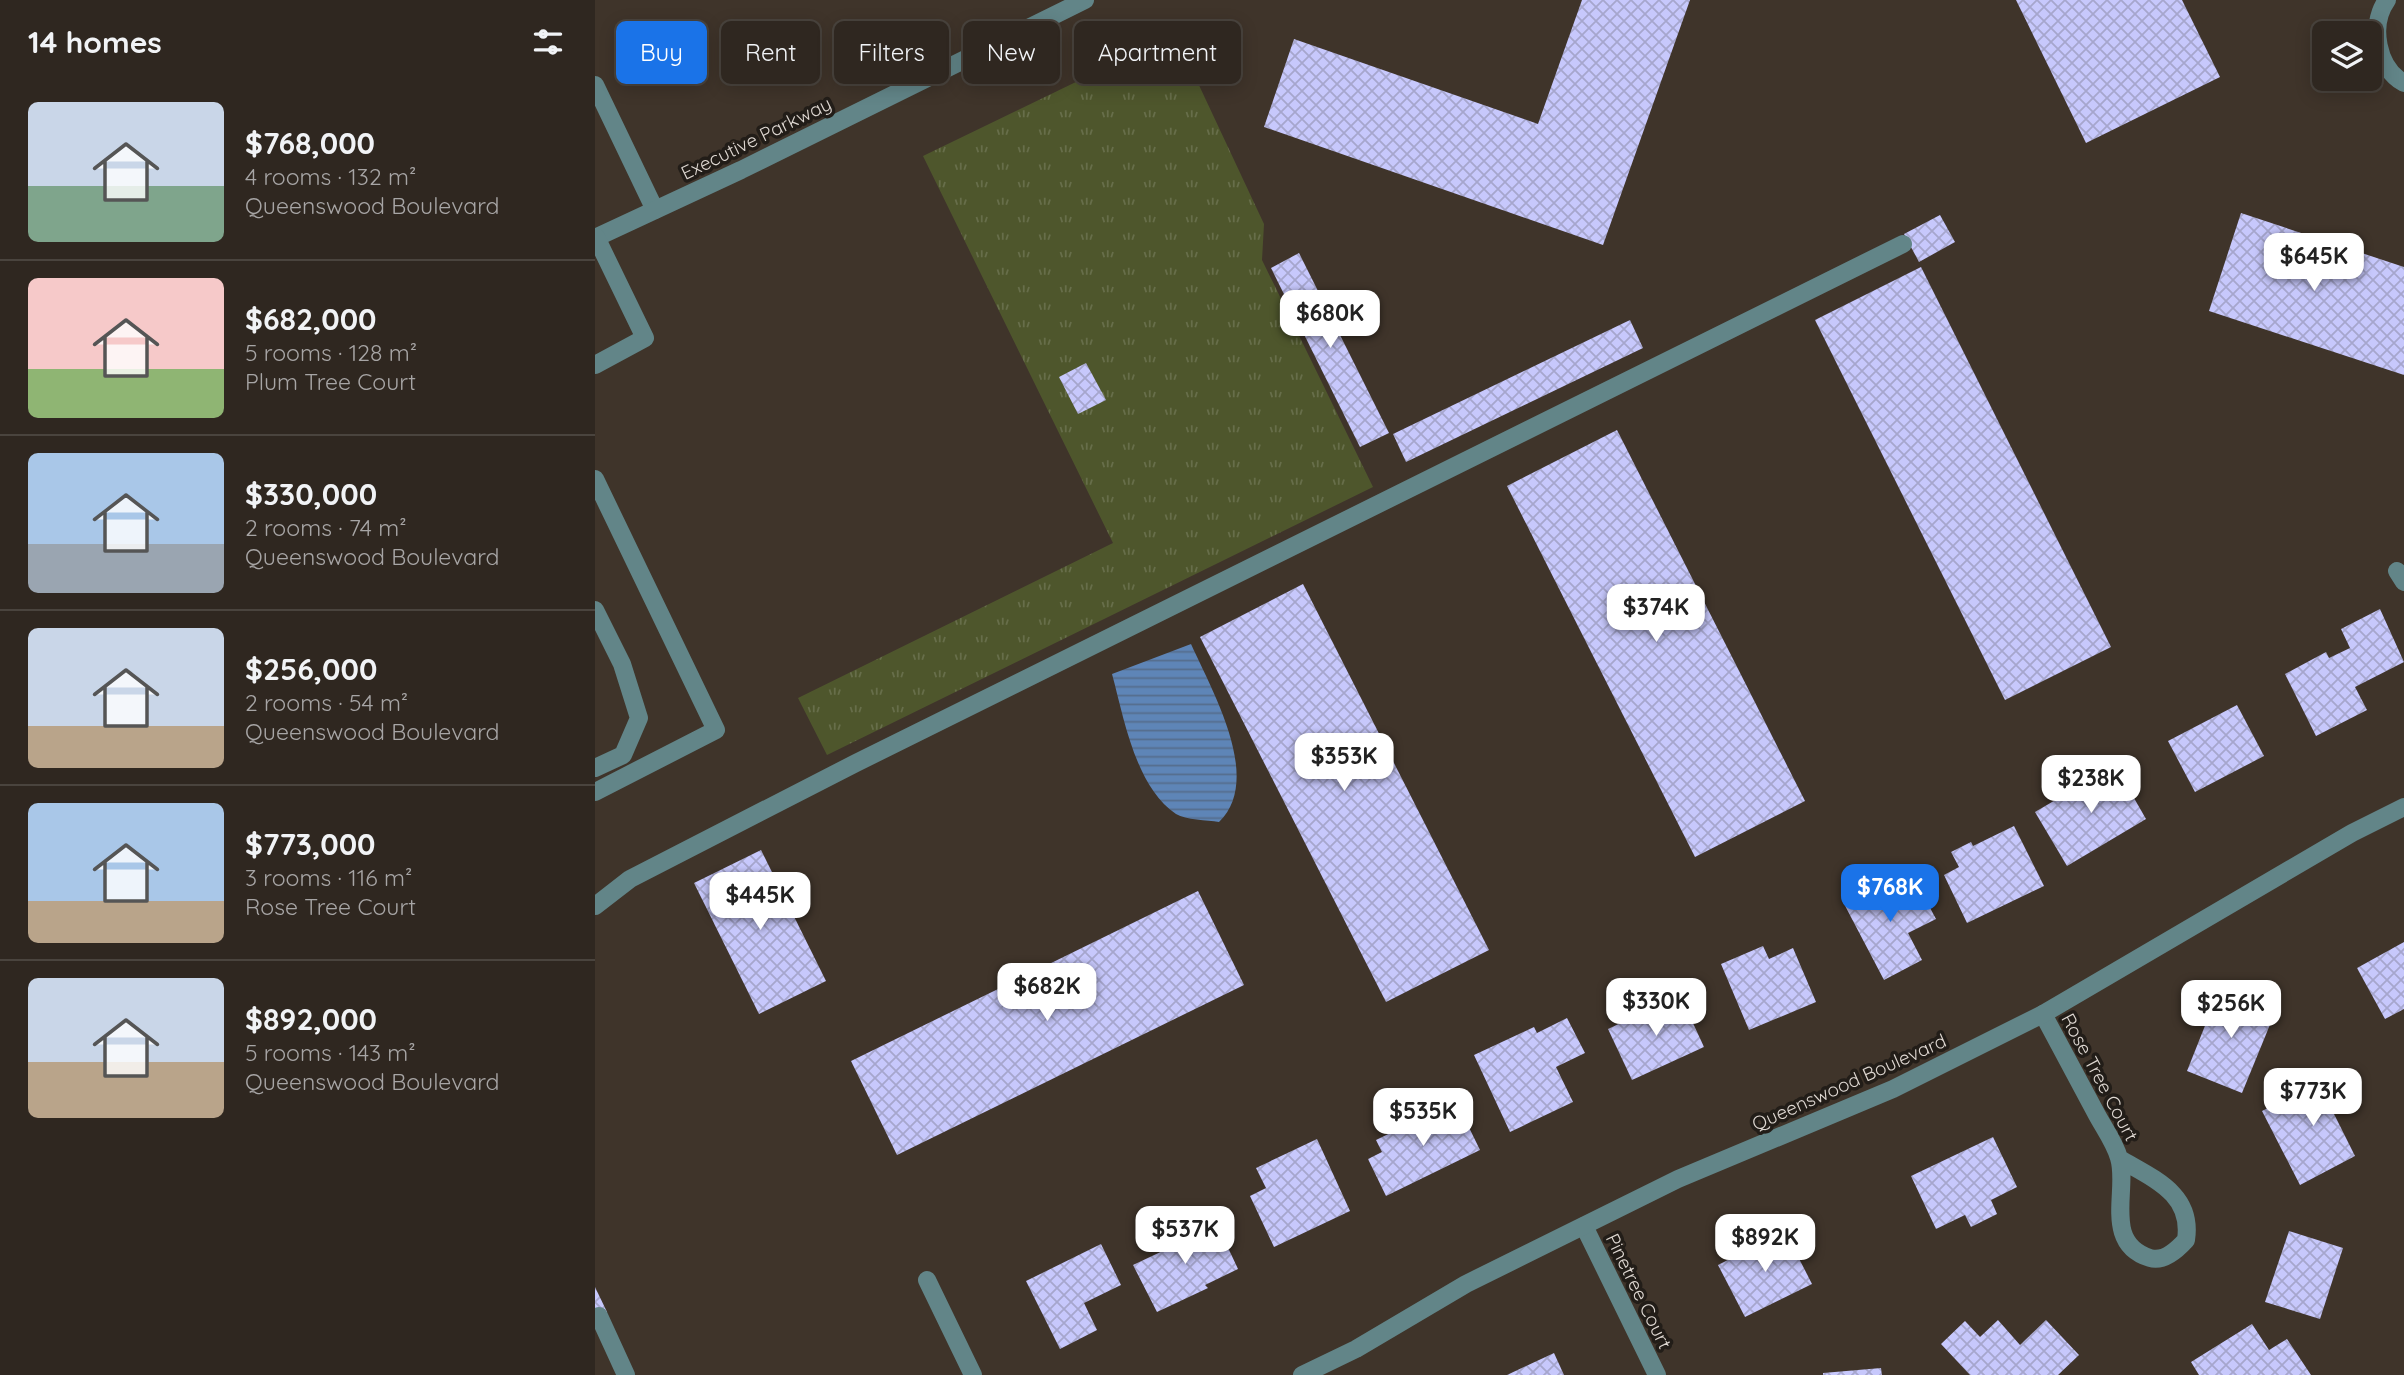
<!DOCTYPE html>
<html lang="en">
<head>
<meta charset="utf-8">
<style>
	body { margin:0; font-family:Quicksand,sans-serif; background:#3b332d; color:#f1f3f6; height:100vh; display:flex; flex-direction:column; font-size:26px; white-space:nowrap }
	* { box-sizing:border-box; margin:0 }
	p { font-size:23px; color:#a7a5a5 }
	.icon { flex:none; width:38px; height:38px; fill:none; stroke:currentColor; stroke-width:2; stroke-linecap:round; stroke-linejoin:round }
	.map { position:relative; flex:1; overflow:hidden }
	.drawer { display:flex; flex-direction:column; background:#2f2720; width:595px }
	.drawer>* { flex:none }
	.hud { position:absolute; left:21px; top:21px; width:665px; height:63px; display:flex; gap:14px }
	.controls { position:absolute; left:1717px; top:21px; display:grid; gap:14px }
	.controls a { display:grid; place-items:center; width:70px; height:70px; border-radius:10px; background:#2f2720; box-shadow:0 4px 18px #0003,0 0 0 2px #4a443e; font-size:35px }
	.price { position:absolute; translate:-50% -60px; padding:0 16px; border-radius:14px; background:#fff; color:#222; font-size:23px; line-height:46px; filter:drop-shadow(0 2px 4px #0008) }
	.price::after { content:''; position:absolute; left:50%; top:42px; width:21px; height:16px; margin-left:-10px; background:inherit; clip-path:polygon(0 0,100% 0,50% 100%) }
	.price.active { background:#1a73e8; color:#fff }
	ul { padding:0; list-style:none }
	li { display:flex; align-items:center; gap:21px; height:175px; padding:0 28px }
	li+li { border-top:2px solid #4a443e }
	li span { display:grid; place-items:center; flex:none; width:196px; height:140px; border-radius:10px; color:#555 }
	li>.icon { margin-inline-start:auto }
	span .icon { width:84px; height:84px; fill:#fffc; stroke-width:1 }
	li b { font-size:30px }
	h2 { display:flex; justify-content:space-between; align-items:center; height:84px; padding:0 28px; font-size:30px }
	.chip { padding:0 24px; border-radius:10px; background:#2f2720; box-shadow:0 4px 18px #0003,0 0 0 2px #4a443e; font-size:24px; line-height:63px }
	.chip.active { background:#1a73e8; color:#fff }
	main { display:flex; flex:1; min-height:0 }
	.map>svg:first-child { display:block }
	.grass { fill:url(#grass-tufts) }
	.water { fill:url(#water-rules) }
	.building { fill:url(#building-cross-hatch) }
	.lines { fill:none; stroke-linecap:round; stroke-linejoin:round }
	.minor { stroke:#628588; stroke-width:18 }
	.labels { text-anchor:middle; stroke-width:7; stroke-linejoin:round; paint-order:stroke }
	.street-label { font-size:19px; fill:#ded7d1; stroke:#221d18 }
</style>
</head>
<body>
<main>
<section class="drawer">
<h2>14 homes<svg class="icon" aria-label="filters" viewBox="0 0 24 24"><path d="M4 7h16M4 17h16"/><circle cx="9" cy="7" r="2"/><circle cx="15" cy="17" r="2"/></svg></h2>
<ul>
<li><span style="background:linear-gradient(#c9d6e8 60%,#7fa58c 0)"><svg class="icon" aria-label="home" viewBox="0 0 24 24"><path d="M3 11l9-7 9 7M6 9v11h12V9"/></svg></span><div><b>$768,000</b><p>4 rooms · 132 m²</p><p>Queenswood Boulevard</p></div></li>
<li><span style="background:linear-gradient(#f6c9c9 65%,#8fb573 0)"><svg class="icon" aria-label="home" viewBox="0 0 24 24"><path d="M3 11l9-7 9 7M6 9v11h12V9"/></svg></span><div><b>$682,000</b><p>5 rooms · 128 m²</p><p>Plum Tree Court</p></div></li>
<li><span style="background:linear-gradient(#a9c7e8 65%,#9aa5b1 0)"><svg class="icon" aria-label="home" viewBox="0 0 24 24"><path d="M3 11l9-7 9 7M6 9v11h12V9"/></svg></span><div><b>$330,000</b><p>2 rooms · 74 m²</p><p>Queenswood Boulevard</p></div></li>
<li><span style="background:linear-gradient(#c9d6e8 70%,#b9a48a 0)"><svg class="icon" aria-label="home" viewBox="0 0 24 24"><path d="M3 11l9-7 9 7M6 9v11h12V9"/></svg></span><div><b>$256,000</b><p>2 rooms · 54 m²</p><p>Queenswood Boulevard</p></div></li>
<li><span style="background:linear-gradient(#a9c7e8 70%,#b9a48a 0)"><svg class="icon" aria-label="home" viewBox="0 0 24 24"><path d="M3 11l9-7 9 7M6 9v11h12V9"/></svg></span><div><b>$773,000</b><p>3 rooms · 116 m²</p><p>Rose Tree Court</p></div></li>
<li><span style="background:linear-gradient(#c9d6e8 60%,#b9a48a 0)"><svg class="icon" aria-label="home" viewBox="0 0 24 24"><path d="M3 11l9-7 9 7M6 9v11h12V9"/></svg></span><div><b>$892,000</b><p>5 rooms · 143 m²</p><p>Queenswood Boulevard</p></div></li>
</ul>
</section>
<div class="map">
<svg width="1809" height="1375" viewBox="0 0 1809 1375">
	<defs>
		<pattern id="grass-tufts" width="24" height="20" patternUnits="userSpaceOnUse" patternTransform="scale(1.75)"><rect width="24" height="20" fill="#4e562c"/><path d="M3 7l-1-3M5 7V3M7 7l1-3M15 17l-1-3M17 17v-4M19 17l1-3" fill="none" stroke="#676e4a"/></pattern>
		<pattern id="water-rules" width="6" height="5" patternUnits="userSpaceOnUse" patternTransform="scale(1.75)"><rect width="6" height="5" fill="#5e85b7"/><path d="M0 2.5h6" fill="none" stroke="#556d8d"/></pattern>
		<pattern id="building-cross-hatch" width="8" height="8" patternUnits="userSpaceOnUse" patternTransform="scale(1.75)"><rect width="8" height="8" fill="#c7c8fc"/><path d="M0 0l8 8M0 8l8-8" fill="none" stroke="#a6a6cd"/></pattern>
	</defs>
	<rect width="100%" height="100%" fill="#3f342a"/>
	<path class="grass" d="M580,34L669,224L667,260L778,487L232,755L203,698L518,543L328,156Z"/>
	<path class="water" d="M596,644C616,689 669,779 624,822C612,820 591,820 581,814C540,786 529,718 517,674Z"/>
	<g class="building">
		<path d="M987,0H1095L1008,245L669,127L699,39L943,124Z"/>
		<path d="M1421,0H1587L1625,77L1491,143Z"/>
		<path d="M1646,213L1809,267V375L1614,311Z"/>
		<path d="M1345,215L1360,242L1324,262L1309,234Z"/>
		<path d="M704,253L794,433L765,447L676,268Z"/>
		<path d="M1326,267L1516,647L1410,700L1220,320Z"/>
		<path d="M1035,320L1048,348L811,462L798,434Z"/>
		<path d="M491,363L511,400L483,414L464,377Z"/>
		<path d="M1022,430L1210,801L1100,857L912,486Z"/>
		<path d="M708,584L894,950L791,1002L605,637Z"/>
		<path d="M1785,609L1809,662L1760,687L1772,710L1721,736L1690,674L1731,652L1734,658L1755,648L1746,629Z"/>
		<path d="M1642,705L1669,756L1600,792L1573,741Z"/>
		<path d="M1520,765L1551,819L1472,866L1440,812Z"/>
		<path d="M1419,826L1449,886L1372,923L1349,875L1364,867L1356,852L1376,842L1378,846Z"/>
		<path d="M166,850L231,981L164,1014L99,883Z"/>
		<path d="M1319,878L1341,919L1313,933L1327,960L1289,980L1247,900L1277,885L1283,897Z"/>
		<path d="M603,891L649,985L302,1155L256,1061Z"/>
		<path d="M1809,942V1009L1790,1019L1762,968Z"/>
		<path d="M1168,946L1174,959L1198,948L1221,1002L1154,1030L1126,964Z"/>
		<path d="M1625,988L1681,1010L1647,1093L1592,1071Z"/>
		<path d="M1085,995L1109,1047L1037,1080L1013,1029Z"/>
		<path d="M972,1018L990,1053L961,1067L978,1102L915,1132L879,1055L939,1027L942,1033Z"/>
		<path d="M1744,1071L1760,1103L1739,1114L1760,1156L1705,1185L1667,1111Z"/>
		<path d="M861,1101L885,1150L791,1196L773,1159L787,1152L781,1140Z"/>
		<path d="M1398,1137L1422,1187L1396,1200L1402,1214L1376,1227L1370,1215L1341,1229L1316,1176Z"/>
		<path d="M722,1139L755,1211L679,1247L655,1196L671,1188L661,1168Z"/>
		<path d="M621,1222L643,1269L610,1285L613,1288L562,1312L538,1265L574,1248L568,1236L585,1229L589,1238Z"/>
		<path d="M1190,1231L1217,1284L1150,1317L1123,1265Z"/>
		<path d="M1694,1231L1748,1248L1725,1319L1670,1302Z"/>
		<path d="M506,1244L526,1285L489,1303L502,1330L465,1349L431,1281Z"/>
		<path d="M0,1287L12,1312L0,1318Z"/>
		<path d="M1403,1320L1425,1345L1451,1320L1484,1355L1463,1375H1375L1346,1344L1370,1321L1385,1337Z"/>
		<path d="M1657,1324L1674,1350L1692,1339L1716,1375H1604L1596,1362Z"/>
		<path d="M959,1353L969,1375H912Z"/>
		<path d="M1286,1368L1287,1375H1228V1373Z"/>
	</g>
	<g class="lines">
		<g class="minor">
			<path d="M1792,0C1774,25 1782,68 1809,83"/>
			<path d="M0,85L60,210"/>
			<path d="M0,238L146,170L490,0"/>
			<path d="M0,365L50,338L1,237"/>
			<path d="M0,479L121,730L0,792"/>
			<path d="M1802,571L1809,582"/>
			<path d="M0,610L27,664L44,718L28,755L0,768"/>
			<path d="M0,906L35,879L261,763L1308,244"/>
			<path d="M1448,1014C1466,1048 1484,1081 1502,1115C1509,1128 1520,1143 1524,1158C1534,1189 1507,1243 1555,1258C1568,1262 1582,1250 1591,1240C1598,1194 1559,1179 1525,1159"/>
			<path d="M989,1226L1062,1375"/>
			<path d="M332,1280L378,1375"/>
			<path d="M4,1316L31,1375"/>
			<path d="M707,1375L761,1349L871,1284L1083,1179L1298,1089L1448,1014L1757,833L1809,807"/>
		</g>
	</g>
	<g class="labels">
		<g class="street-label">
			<text transform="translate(161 138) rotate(-26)" y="7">Executive Parkway</text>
			<text transform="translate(1505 1077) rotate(62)" y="7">Rose Tree Court</text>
			<text transform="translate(1254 1082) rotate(-24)" y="7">Queenswood Boulevard</text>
			<text transform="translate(1044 1291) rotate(64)" y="7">Pinetree Court</text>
		</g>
	</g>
</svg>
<div class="controls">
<a><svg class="icon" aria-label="layers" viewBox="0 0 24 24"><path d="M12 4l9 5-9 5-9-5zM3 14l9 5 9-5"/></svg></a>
</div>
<b class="price" style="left:1719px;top:293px">$645K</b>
<b class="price" style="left:735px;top:350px">$680K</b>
<b class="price" style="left:1061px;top:644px">$374K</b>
<b class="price" style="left:749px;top:793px">$353K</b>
<b class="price" style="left:1496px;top:815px">$238K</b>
<b class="price active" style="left:1295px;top:924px">$768K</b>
<b class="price" style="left:165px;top:932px">$445K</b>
<b class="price" style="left:452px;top:1023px">$682K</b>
<b class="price" style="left:1061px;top:1038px">$330K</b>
<b class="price" style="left:1636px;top:1040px">$256K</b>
<b class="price" style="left:1718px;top:1128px">$773K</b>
<b class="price" style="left:828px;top:1148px">$535K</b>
<b class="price" style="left:590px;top:1266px">$537K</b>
<b class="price" style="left:1170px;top:1274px">$892K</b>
<div class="hud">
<a class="chip active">Buy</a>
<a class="chip">Rent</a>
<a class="chip">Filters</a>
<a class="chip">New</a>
<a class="chip">Apartment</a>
</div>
</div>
</main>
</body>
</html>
